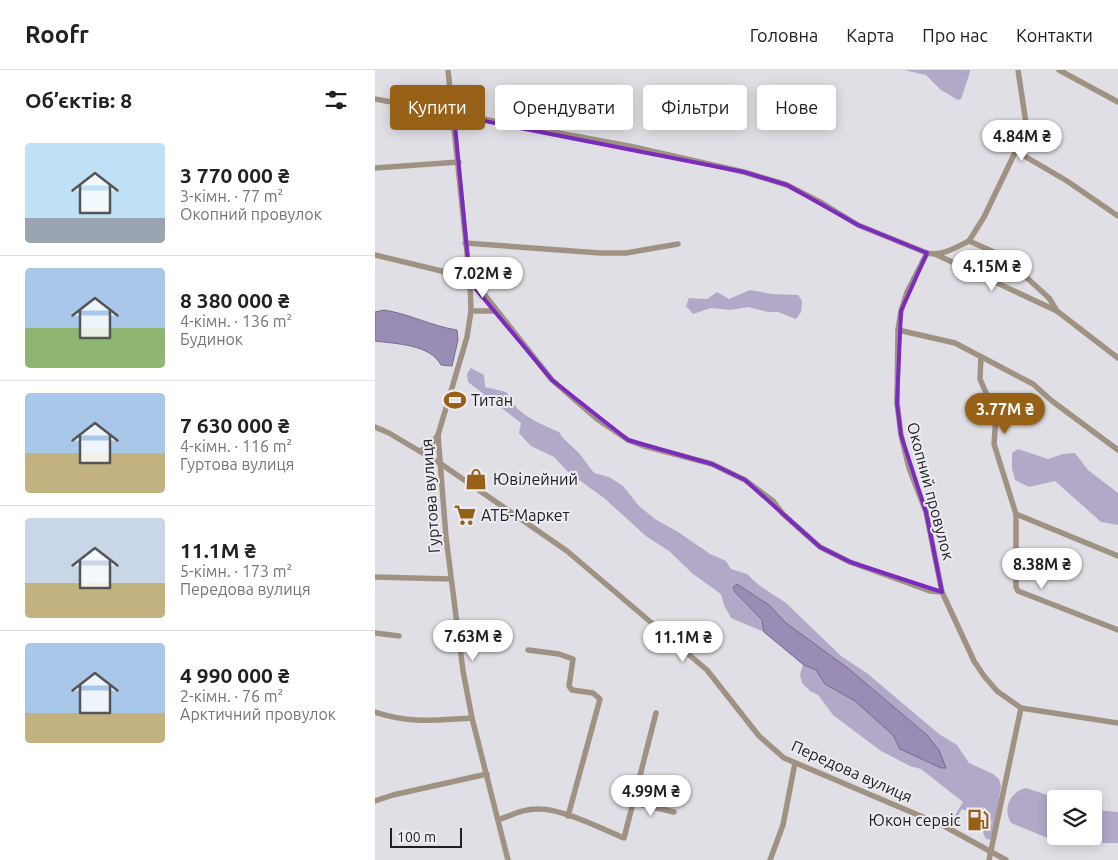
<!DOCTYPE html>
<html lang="uk">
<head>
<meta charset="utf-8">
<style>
	body { margin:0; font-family:Ubuntu,sans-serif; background:#f6f6f6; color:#202124; height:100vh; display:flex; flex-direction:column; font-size:19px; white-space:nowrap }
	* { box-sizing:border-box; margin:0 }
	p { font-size:16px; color:#757577 }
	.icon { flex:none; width:28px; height:28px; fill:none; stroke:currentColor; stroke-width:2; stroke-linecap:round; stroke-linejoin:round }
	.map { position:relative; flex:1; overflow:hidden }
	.drawer { display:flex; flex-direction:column; background:#fff; width:375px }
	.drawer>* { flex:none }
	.hud { position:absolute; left:15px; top:15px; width:475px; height:45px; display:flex; gap:10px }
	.tools { position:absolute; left:672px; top:720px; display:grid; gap:10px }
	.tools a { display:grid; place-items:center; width:55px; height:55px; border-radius:5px; background:#fff; box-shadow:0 2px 12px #0003; font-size:25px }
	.scale { position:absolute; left:15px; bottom:12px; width:72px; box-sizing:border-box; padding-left:5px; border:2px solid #212123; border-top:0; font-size:14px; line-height:18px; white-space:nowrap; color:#212123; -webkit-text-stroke:4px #edecf2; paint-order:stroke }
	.price { position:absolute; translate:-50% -42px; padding:0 11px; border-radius:18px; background:#fff; color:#222; font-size:16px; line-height:32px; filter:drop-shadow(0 1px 2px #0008) }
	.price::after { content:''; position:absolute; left:50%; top:30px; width:15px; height:11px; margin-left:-8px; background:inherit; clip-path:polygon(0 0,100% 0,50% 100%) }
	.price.active { background:#966117; color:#fff }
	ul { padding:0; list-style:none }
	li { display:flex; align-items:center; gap:15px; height:125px; padding:0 25px }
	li+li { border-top:1px solid #e0e0e0 }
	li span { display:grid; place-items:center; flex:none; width:140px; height:100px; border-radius:5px; color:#555 }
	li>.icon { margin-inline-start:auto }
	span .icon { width:60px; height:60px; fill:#fffc; stroke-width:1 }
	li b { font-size:21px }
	h2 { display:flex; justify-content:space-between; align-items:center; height:60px; padding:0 25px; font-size:21px }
	.tag { padding:0 18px; border-radius:5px; background:#fff; box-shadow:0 2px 12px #0003; font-size:18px; line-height:45px }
	.tag.active { background:#966117; color:#fff }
	header { display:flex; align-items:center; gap:30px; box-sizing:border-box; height:70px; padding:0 25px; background:#fff; border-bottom:1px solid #e0e0e0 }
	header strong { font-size:24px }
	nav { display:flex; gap:28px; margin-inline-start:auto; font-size:18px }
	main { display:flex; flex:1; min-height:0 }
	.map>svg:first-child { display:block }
	.green { fill:#b1a9c7 }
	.water { fill:#998db6; stroke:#756d8a }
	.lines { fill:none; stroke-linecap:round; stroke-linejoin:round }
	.minor { stroke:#a09283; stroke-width:5.5 }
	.marked { fill:none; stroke:#7b2cbf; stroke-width:4; stroke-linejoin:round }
	.labels { text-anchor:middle; stroke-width:4; stroke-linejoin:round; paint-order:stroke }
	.poi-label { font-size:16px; fill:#212123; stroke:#edecf2; text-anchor:start }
	.street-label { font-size:16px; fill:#212123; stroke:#edecf2 }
</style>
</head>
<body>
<header>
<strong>Roofr</strong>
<nav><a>Головна</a><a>Карта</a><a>Про нас</a><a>Контакти</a></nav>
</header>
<main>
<section class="drawer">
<h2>Об’єктів: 8<svg class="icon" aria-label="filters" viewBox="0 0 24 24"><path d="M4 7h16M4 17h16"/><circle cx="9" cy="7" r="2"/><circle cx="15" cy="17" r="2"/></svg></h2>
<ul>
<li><span style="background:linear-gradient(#bfe0f5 75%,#9aa5b1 0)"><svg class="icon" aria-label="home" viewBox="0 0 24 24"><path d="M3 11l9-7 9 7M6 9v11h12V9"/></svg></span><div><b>3 770 000 ₴</b><p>3-кімн. · 77 m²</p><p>Окопний провулок</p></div></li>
<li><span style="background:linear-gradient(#a9c7e8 60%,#8fb573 0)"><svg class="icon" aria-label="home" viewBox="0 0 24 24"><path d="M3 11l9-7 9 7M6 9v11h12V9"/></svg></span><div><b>8 380 000 ₴</b><p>4-кімн. · 136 m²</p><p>Будинок</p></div></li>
<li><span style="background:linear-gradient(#a9c7e8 60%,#c2b280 0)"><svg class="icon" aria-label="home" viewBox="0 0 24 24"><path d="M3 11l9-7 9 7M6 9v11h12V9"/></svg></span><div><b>7 630 000 ₴</b><p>4-кімн. · 116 m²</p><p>Гуртова вулиця</p></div></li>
<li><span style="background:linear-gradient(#c9d6e8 65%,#c2b280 0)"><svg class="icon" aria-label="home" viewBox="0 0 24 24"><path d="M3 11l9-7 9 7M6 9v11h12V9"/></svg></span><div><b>11.1M ₴</b><p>5-кімн. · 173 m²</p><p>Передова вулиця</p></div></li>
<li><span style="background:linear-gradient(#a9c7e8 70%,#c2b280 0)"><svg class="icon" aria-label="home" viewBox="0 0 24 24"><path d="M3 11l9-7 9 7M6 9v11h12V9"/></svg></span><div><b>4 990 000 ₴</b><p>2-кімн. · 76 m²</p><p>Арктичний провулок</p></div></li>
</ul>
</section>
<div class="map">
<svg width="743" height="790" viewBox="0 0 743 790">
	<rect width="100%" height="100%" fill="#e0dfe5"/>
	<g class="green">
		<path d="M529,0H595V2L586,29L583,30L566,20L551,5Z"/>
		<path d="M375,220L397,224L423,225L427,231L426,242L421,249L403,242H393L373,237L355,240L336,238L318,244L311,236L314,228L332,229L342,222L354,229Z"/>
		<path d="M96,298L109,305L110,317L131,322C134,326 136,332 139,335C152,349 168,355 184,362L188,368L204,383L219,403L234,407L248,416L264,436L280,449L303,462L335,484L351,491L356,499L372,504L385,516L411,533L466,586L493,604L564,664L582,675L594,693L618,704L624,709L626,716L617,770L611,769L608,763L609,758L613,760L617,752L613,748L594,739L592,741L587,739L581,749L585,752H570H576L588,732L546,699L535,696L506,681L458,645L443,625L435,621L427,613L425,605L428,595L389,562L356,548L349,535L346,524L318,504L294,481L272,467L229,428L193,402L179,387L156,376L144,363L146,353L93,312L92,304Z"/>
		<path d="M643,379L673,389L688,384L700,383L713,400L743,423V455L726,452L680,411L654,417L640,410L637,398V383Z"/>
		<path d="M651,718L685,729H681V766H719V740L743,742V773H698L675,769L636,753C627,738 636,721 651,718Z"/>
	</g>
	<g class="water">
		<path d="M9,240C35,244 56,256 82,260L83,270L77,296L66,295C55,274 21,274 0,271V242Z"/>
		<path d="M362,514L394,535L411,553L474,599L552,665L564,680L571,698H566L525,679L518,665L480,631L450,614L441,600L429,595L389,562L387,550L360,522L358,517Z"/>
	</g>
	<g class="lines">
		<g class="minor">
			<path d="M73,0L95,212L96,241L92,267L63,365L71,467L88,601L97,648L133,790"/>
			<path d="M684,0L743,32"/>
			<path d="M0,29L254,76L369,102L412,115L447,133L483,155L552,183C567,186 580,178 594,171L628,186L674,228L682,241L743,288"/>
			<path d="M641,81L692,111L743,146"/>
			<path d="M0,98L84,92"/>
			<path d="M594,171L609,147L647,68L651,53L643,0"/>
			<path d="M90,173L225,183H251L303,174"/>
			<path d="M552,183L532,222L526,241L523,260L522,333L526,365L534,398L551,442L567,522L599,591L609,606L622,621L646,638L743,653"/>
			<path d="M560,184L682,241"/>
			<path d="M0,185L75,203L88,207L105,219L177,310L222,349L253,370L269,376L337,394L370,410L398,431L408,444L445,477L475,492L555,521L567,522"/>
			<path d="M96,241H120"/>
			<path d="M523,260L580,273L658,314L677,331L743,380"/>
			<path d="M606,287L605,309L621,346L619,374L641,444V517L643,521L743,560"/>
			<path d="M0,357L14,363L66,394L192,481L332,600L384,666L409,688L569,756L631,790"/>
			<path d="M45,381L55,376L63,365"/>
			<path d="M641,444L743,486"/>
			<path d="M0,507L76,509"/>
			<path d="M0,563L24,566"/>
			<path d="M153,580L184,584L198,589L194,616L197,620L218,623L225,629L193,746"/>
			<path d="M0,642C37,654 59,650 97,648"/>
			<path d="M0,731L18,725L112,704"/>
			<path d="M260,733L299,742"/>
			<path d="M123,750C137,745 150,738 165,739C187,739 228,759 249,768L281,643"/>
			<path d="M395,790L408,755L420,693"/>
			<path d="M614,790L646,638"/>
		</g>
	</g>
	<path class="marked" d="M79,45L369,102L412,115L483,155L552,183L526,241L522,333L526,365L551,442L567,522L475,492L445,477L370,410L337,394L253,370L177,310L95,212Z"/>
	<defs>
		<g id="stadium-bare" transform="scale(1.725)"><path d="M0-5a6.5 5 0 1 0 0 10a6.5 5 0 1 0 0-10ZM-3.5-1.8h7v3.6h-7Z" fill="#966117" stroke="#edecf2" stroke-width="2.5" paint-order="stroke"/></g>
		<g id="shop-bare" transform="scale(1.725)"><path d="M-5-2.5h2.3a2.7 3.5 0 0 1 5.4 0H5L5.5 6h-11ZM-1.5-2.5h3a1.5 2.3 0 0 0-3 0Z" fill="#966117" stroke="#edecf2" stroke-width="2.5" paint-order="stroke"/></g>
		<g id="supermarket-bare" transform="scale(1.725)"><path d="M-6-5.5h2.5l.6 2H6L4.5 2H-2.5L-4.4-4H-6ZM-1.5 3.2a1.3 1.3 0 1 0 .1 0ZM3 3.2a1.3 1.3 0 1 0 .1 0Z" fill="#966117" stroke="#edecf2" stroke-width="2.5" paint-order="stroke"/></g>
		<g id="fuel-bare" transform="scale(1.725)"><path d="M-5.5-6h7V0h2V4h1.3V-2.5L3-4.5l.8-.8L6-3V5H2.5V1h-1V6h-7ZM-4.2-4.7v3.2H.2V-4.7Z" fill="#966117" stroke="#edecf2" stroke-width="2.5" paint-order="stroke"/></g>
	</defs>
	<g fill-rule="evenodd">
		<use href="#stadium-bare" x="80" y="330"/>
		<use href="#shop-bare" x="101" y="409"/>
		<use href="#supermarket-bare" x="90" y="445"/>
		<use href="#fuel-bare" x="603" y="750"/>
	</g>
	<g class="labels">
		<g class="poi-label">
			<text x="96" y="336">Титан</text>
			<text x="118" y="415">Ювілейний</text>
			<text x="106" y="451">АТБ-Маркет</text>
			<text x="586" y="756" text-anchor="end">Юкон сервіс</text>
		</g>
		<g class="street-label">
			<text transform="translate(556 421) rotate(75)" y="6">Окопний провулок</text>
			<text transform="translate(55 426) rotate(-94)" y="6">Гуртова вулиця</text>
			<text transform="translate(477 701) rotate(24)" y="6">Передова вулиця</text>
		</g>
	</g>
</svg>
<div class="tools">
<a><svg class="icon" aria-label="layers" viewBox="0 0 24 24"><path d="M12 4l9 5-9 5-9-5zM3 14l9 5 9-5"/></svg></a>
</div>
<div class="scale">100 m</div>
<b class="price" style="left:647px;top:92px">4.84M ₴</b>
<b class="price" style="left:617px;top:222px">4.15M ₴</b>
<b class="price" style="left:108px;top:229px">7.02M ₴</b>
<b class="price active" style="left:630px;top:365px">3.77M ₴</b>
<b class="price" style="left:667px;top:520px">8.38M ₴</b>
<b class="price" style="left:98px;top:592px">7.63M ₴</b>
<b class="price" style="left:308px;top:593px">11.1M ₴</b>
<b class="price" style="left:276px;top:747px">4.99M ₴</b>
<div class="hud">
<a class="tag active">Купити</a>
<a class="tag">Орендувати</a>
<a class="tag">Фільтри</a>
<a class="tag">Нове</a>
</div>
</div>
</main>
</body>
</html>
